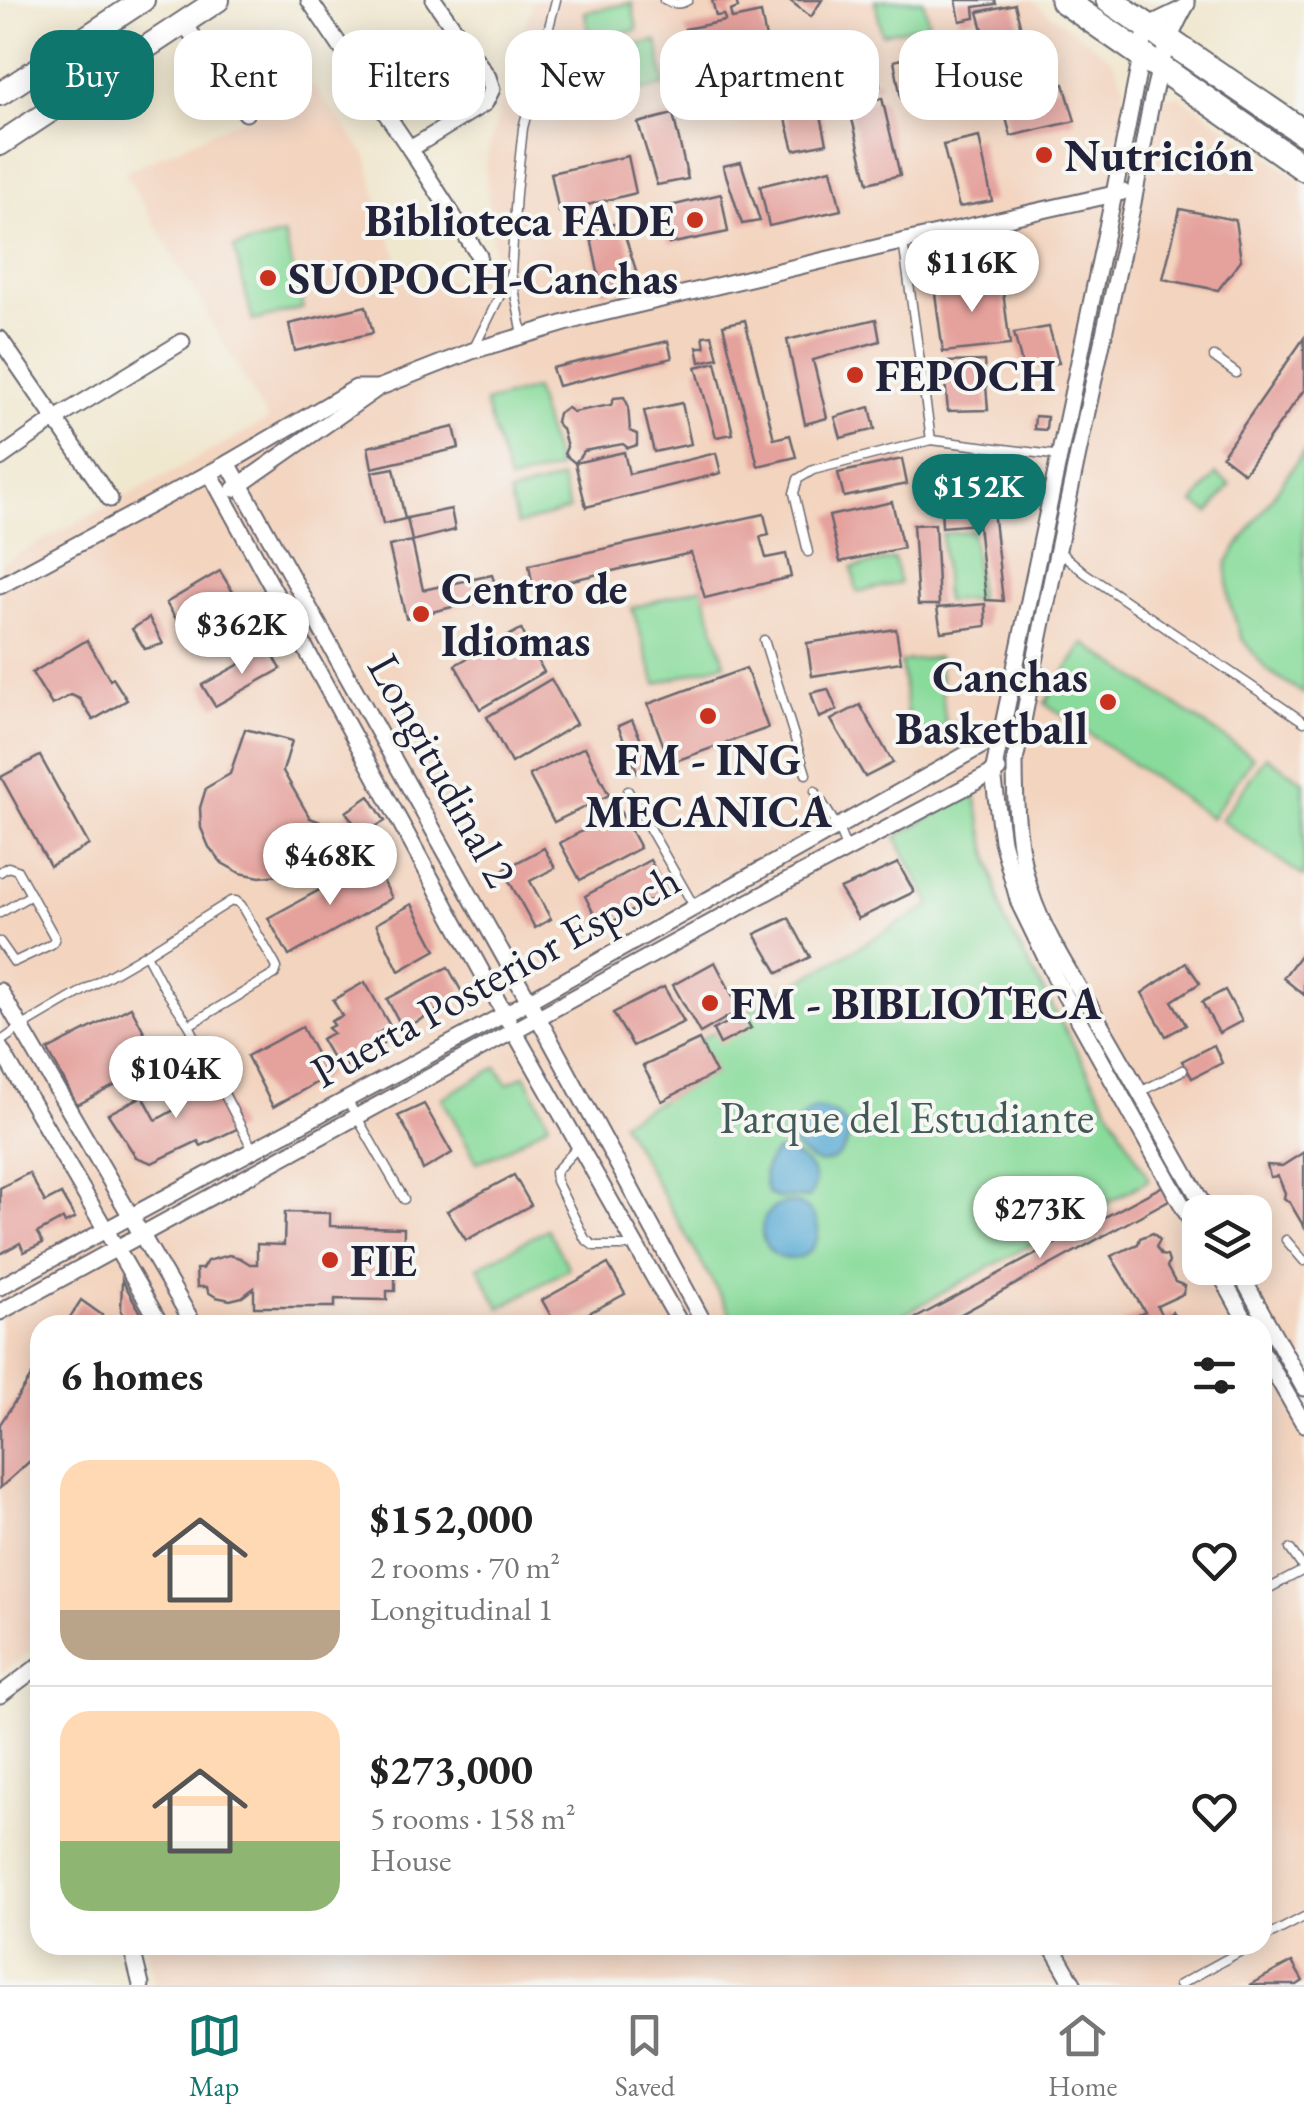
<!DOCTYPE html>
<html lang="en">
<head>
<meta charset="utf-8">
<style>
	body { margin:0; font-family:"EB Garamond",serif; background:#f6f6f6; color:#222; height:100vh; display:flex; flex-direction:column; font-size:38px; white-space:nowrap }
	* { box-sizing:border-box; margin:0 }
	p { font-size:32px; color:#767676 }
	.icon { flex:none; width:55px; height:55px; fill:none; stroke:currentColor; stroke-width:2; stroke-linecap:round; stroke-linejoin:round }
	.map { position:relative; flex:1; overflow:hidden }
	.panel { position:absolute; left:30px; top:1315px; width:1242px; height:640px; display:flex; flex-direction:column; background:#fff; border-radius:30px; box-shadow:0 5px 25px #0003 }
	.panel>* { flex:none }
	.guide { position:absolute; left:30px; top:30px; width:1245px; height:90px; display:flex; gap:20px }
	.controls { position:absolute; left:1182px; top:1195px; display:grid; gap:20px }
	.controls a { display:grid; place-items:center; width:90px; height:90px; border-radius:20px; background:#fff; box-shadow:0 5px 25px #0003; font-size:50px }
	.price { position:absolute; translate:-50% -85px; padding:0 22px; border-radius:35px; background:#fff; color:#222; font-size:32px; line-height:65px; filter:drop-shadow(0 2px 5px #0008) }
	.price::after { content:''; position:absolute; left:50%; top:60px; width:30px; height:22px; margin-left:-15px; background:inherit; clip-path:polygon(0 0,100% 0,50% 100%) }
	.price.active { background:#0f766e; color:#fff }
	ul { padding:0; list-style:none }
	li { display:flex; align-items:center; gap:30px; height:250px; padding:0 30px }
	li+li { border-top:2px solid #e0e0e0 }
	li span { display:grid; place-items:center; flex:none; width:280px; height:200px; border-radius:30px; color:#555 }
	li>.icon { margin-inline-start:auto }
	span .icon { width:120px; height:120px; fill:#fffc; stroke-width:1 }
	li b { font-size:42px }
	h2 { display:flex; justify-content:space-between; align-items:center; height:120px; padding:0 30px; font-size:42px }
	.chip { padding:0 35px; border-radius:30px; background:#fff; box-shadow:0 5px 25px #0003; font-size:35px; line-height:90px }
	.chip.active { background:#0f766e; color:#fff }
	.dock { display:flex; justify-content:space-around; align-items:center; height:140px; border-top:2px solid #e0e0e0; background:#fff; font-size:28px; color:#767676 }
	.dock a { display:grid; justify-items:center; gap:5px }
	.dock .active { color:#0f766e }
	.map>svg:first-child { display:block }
	.built { fill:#f3d4bf; fill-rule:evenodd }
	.green { fill:#89db9b; stroke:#567e6b; stroke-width:2.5 }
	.water { fill:#59aad4; stroke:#3e6688; stroke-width:2.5 }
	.building { fill:#e5a19c }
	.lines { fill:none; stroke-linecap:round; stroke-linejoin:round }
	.lane-casing { stroke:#6a676f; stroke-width:11 }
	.street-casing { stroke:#6a676f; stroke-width:19 }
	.secondary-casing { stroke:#6a676f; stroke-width:26 }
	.primary-casing { stroke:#6a676f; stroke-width:29 }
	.lane { stroke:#fff; stroke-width:8 }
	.street { stroke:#fff; stroke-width:15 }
	.secondary { stroke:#fff; stroke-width:22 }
	.primary { stroke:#fff; stroke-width:25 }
	.poi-dot { fill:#c8321e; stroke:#f6f6f2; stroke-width:4 }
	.labels { text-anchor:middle; stroke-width:8; stroke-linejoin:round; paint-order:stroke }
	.poi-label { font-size:45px; font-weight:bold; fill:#22223b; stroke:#f6f6f2; text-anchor:start }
	.street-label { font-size:45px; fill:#22223b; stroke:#f6f6f2 }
	.park-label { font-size:45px; fill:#415a58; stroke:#f6f6f2 }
</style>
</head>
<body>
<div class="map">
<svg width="1304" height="1985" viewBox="0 0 1304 1985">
	<rect width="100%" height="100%" fill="#f6f6f2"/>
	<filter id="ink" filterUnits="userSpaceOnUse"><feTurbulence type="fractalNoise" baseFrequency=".01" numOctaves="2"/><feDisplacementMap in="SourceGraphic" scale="20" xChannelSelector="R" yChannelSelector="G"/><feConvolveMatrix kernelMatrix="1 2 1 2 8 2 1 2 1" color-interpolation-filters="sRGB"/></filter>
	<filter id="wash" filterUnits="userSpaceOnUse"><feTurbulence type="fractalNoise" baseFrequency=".0048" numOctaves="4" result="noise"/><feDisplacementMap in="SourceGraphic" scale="40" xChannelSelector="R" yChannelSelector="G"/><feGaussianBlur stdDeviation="2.25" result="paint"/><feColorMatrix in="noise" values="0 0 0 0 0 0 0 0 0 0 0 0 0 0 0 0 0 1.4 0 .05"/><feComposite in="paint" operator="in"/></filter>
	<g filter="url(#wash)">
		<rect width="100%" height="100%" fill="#f0e7cf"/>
		<path class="built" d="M534,0H1031L1112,59L1125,87L1122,96L1160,110L1165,96H1180L1304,182V1985H155L145,1945H1262V1325H40V1645L0,1674V564L268,420L125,172L314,86L367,156L377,198L408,289L488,271L495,261L485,165L508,76ZM1200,1212H1255V1268H1200Z"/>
		<g class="green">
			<path d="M875,0H923L929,24L882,34Z"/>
			<path d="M632,3L637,30L589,40L585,12Z"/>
			<path d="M657,41L665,86L591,101L581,56Z"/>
			<path d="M284,235L303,308L253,321L234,248Z"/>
			<path d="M534,389L558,469L509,482L485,403Z"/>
			<path d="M1304,451V694L1267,670L1242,639L1229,602L1227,562Z"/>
			<path d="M1216,474L1230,485L1209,513L1194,503Z"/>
			<path d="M561,479L569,510L517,525L509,494Z"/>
			<path d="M972,531L979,599L945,601L942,534Z"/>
			<path d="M894,559L900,583L857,592L852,568Z"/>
			<path d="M702,587L725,663L656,684L632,608Z"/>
			<path d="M1084,643L1253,757L1211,818L1045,703Z"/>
			<path d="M938,657L946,727L909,732L901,662Z"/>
			<path d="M1266,756L1304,782V877L1221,820Z"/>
			<path d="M975,796L1004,920L1149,1180L884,1325H737L621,1121L715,1073L699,1040L931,905L896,837L951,805Z"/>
			<path d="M497,1067L507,1084L525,1075L549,1123L497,1155L477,1162L442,1098Z"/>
			<path d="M547,1229L569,1268L500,1308L478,1267Z"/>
		</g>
		<g class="water">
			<path d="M815,1108C822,1110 832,1111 837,1115C866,1136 832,1179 805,1156C799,1152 792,1145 792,1137C792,1123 804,1115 815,1108Z"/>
			<path d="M777,1151C801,1153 827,1175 808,1198H777L768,1194C761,1177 763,1163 777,1151Z"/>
			<circle cx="790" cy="1231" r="28"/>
		</g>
		<g id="blocks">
			<g class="building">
				<path d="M712,0H736L738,8L730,11L732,19L761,13L768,49L698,64L685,29L725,21L724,15L716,16Z"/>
				<path d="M789,0H822L811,17Z"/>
				<path d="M956,0H995L996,4L974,7L975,18L960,21Z"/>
				<path d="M1015,4L1030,66L995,73L978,12Z"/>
				<path d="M957,44L964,83L901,98L894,61Z"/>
				<path d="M811,70L827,143L794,150L775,76Z"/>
				<path d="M864,76L865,83L879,80L880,86L868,89L869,98L850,104L843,79Z"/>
				<path d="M1064,84L1075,121L1011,136L1001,100Z"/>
				<path d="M882,98L900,175L868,183L849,107Z"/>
				<path d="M673,114L688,179L657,185L638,123Z"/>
				<path d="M979,137L992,201L959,207L943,145Z"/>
				<path d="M628,156L636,193L559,212L551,173Z"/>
				<path d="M741,162L760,221L742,224L723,166Z"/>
				<path d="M831,169L841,210L769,226L760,186Z"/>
				<path d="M721,194L728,232L669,244L662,208Z"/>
				<path d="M1180,209L1235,220L1241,260L1218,290L1163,279Z"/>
				<path d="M621,223L640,283L602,292L589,228Z"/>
				<path d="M1001,276L1010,345L943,352L934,286Z"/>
				<path d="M366,306L373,333L295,351L289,324Z"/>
				<path d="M876,319L880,341L813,360L827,418L805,424L787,340Z"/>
				<path d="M745,320L774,439L790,435L796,457L758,466L723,325Z"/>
				<path d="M1049,327L1059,363L1023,368L1014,333Z"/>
				<path d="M712,335L718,358L700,362L697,347H705L703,336Z"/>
				<path d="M1304,338V390L1244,473L1222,456Z"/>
				<path d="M668,341L672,358L558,386L552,368Z"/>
				<path d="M984,361L988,410L948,411L943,362Z"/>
				<path d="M716,362L733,434L716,437L696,367Z"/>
				<path d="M624,397L628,405L630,431L637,434V445L628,448L623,444L584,451L575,463L564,454L567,447L562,429L556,422L558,413L567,408L573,412L611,405L614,398Z"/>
				<path d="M682,403L691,444L654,452L644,411Z"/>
				<path d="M870,407L875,429L841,438L835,417Z"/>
				<path d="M1035,416L1047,417L1046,430L1034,429Z"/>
				<path d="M454,427L459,448L372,468L368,447Z"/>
				<path d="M624,452L629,474L716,453L721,473L586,507L575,463Z"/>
				<path d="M902,459L907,484L844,497L838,473Z"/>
				<path d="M394,468L405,519L383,524L372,472Z"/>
				<path d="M992,501L1003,601L986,600L978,524L942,527L941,504Z"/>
				<path d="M892,502L903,548L840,562L829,516Z"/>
				<path d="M451,509L455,530L412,541L407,518Z"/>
				<path d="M764,514L769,535L760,537L766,558L786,554L791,577L705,598L691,553L533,589L529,565Z"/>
				<path d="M935,524L939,605H918L913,525Z"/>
				<path d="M412,541L423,590L492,575L499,596L406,618L389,546Z"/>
				<path d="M220,571L244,610L247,608L260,630L226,650L214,629L205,625L186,635L166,603Z"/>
				<path d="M985,604L986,626L941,632L937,608Z"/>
				<path d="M149,618L163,644L145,649L132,629Z"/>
				<path d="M521,629L544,672L480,709L455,665Z"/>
				<path d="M896,629L901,662L812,676L807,643Z"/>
				<path d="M87,640L110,680L113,678L127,700L93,720L80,699L71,695L52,705L32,673Z"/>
				<path d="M269,648L281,669L215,706L202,685Z"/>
				<path d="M746,668L768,728L670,763L648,704Z"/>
				<path d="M551,679L576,724L511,763L487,717Z"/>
				<path d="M828,689L837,710L819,718L811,693Z"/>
				<path d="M860,705L893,763L865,777L831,720Z"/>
				<path d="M632,720L653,767L638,773L618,726Z"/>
				<path d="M245,729L292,741L283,771L310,818L341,830L328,878L299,866L280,875L260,877L240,873L222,863L209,847L201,828L200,808L206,788L230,774Z"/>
				<path d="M585,747L609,795L554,822L529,775Z"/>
				<path d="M40,756L89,845L50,866L1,777Z"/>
				<path d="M369,796L385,821L362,835L346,812Z"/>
				<path d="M620,811L640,848L580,880L560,843Z"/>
				<path d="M544,848L555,868L530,881L551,919L535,928L503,870Z"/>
				<path d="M650,860L667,891L601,928L585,896Z"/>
				<path d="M373,861L392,898L289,956L268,918Z"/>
				<path d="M898,863L914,892L858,919L840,889Z"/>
				<path d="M412,904L436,950L399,971L376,924Z"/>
				<path d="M789,918L810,957L778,973L755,934Z"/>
				<path d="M1304,950V995L1283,978Z"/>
				<path d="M715,962L740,1010L700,1033L673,985Z"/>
				<path d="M1186,963L1200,983L1172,1001L1186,1025L1166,1036L1142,993Z"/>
				<path d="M448,967L464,996L403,1029L387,999Z"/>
				<path d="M365,982L390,1026L377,1034L383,1044L339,1070L321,1039L333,1033L328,1028L334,1025L331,1021L342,1016L333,1000Z"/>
				<path d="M664,987L684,1022L633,1046L613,1013Z"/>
				<path d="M1225,990L1242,1021L1219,1033L1202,1002Z"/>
				<path d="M131,1007L160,1062L77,1105L48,1050Z"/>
				<path d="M743,1015L751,1028L720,1044L713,1030Z"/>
				<path d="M302,1027L328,1076L273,1107L247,1056Z"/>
				<path d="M699,1040L716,1073L662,1101L643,1066Z"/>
				<path d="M1214,1045L1222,1063L1192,1078L1182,1061Z"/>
				<path d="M212,1072L239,1128L201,1146L198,1141L152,1163L136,1157L108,1114L143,1096L156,1120L181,1106L174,1090Z"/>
				<path d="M424,1104L452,1153L423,1170L409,1134L398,1116Z"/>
				<path d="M1304,1152V1227L1290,1203L1284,1198L1285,1193L1278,1176L1270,1177L1267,1165L1282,1166Z"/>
				<path d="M29,1173L45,1202L61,1194L75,1218L65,1223L63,1219L37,1233L43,1243L24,1252L20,1243L0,1254V1188Z"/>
				<path d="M514,1175L531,1205L466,1240L447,1211Z"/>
				<path d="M1163,1186L1169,1200L941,1325H903Z"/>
				<path d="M285,1212L330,1213V1226L404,1228L403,1273L395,1275V1291H387V1300L335,1299V1307H254V1288L242,1297L230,1300L216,1297L208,1292L207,1287H197L196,1269H202L207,1261L229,1255L240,1258L250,1264H257V1244L284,1245Z"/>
				<path d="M1153,1233L1160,1240L1156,1247L1161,1255L1167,1256L1169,1262L1167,1267L1175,1282L1185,1286L1183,1294L1157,1306L1163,1318L1172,1312L1180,1325H1118L1145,1312L1111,1256L1138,1244L1140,1238Z"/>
				<path d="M608,1264L625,1294L566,1325H556L542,1300Z"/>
				<path d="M122,1280L148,1325H130L121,1311Z"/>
				<path d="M81,1300L102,1315L99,1325H65Z"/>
				<path d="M40,1363V1452L0,1488V1424Z"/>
				<path d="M1292,1962L1303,1981L1297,1985H1249Z"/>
			</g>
		</g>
	</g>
	<g filter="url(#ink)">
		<use href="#blocks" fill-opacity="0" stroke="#6a676f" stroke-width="2.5"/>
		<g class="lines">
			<g class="lane-casing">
				<g id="lane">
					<path d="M664,0C673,4 680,5 688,0"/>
					<path d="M903,241L931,440"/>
					<path d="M523,335L511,273L516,193L523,128L556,0"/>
					<path d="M473,350L511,273"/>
					<path d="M1214,357L1236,373"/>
					<path d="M808,552L794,493L798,479L813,470L931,440L1061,456"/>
					<path d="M1060,552L1085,573L1304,722"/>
					<path d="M764,640L806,774"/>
					<path d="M628,791L695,908"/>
					<path d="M815,791L838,828L847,850"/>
					<path d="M0,872L8,867L17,870L55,938L52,944L14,962L0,942"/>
					<path d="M0,913L31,895"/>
					<path d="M146,954L231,901H236L241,905L275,964L277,968L275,974L189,1025"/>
					<path d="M0,1042L21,1027L146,954L164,988L189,1025L253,1150"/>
					<path d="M1140,1092L1183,1070"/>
					<path d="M347,1100L404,1199"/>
					<path d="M579,1146L555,1172L556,1181L585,1239L594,1246H634"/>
					<path d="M1286,1240L1304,1261"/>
					<path d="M1290,1549L1304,1569"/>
					<path d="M1262,1592L1304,1570"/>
					<path d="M1262,1939L1304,1917"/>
					<path d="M1179,1985L1252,1945"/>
				</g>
			</g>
			<g class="street-casing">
				<g id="street">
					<path d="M309,0L410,149L479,256"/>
					<path d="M1187,4C1149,67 1146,146 1130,217C1089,398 1051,579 1015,761C1015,803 1017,849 1030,890C1043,933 1078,986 1101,1025C1137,1087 1172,1150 1207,1212"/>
					<path d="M1184,8L1147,26L1114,194L993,773L1002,841L1019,903L1056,979L1200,1237"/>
					<path d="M184,23L246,113"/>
					<path d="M410,149L485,103L492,89L488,77L434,0"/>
					<path d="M0,339L110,499"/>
					<path d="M0,458L54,420L182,342"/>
					<path d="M228,463L529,1001L705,1325"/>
					<path d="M210,473L514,1031L681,1325"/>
					<path d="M234,489L378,388L472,351L582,318L888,245L1123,192"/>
					<path d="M0,586L228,463L356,388H378"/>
					<path d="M0,991L194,1325"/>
					<path d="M0,1048L161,1325"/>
					<path d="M1217,1268L1248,1325"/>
					<path d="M1237,1268L1304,1388"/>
					<path d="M0,1287L505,1014L1006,732"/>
					<path d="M0,1312L778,886L998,770"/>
					<path d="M1262,1351L1304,1424"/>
					<path d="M0,1695L40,1665"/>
					<path d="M131,1945L141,1985"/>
					<path d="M1051,1945L1074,1985"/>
				</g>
			</g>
			<g class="secondary-casing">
				<g id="secondary">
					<path d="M0,94L143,0"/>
					<path d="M0,144L218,0"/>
				</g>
			</g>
			<g class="primary-casing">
				<g id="primary">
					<path d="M1063,0L1304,168"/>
					<path d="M1109,0L1304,133"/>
				</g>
			</g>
			<use href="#lane" class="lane"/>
			<use href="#street" class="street"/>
			<use href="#secondary" class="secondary"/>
			<use href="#primary" class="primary"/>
		</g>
	</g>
	<g class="poi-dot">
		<circle cx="1044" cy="155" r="10"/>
		<circle cx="695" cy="220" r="10"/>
		<circle cx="268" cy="278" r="10"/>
		<circle cx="855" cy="375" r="10"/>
		<circle cx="421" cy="614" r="10"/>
		<circle cx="1108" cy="702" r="10"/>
		<circle cx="708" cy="716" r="10"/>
		<circle cx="710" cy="1003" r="10"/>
		<circle cx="330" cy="1260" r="10"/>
	</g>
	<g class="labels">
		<g class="poi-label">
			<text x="1064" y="171">Nutrición</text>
			<text x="675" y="236" text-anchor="end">Biblioteca FADE</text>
			<text x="288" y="294">SUOPOCH-Canchas</text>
			<text x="875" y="391">FEPOCH</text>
			<text x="441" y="604">Centro de<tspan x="441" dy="52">Idiomas</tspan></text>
			<text x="1088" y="692" text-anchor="end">Canchas<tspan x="1088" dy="52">Basketball</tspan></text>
			<text x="708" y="775" text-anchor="middle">FM - ING<tspan x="708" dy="52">MECANICA</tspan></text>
			<text x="730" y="1019">FM - BIBLIOTECA</text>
			<text x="350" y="1276">FIE</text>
		</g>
		<g class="street-label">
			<text transform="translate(443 770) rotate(61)" y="16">Longitudinal 2</text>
			<text transform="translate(495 975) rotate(-29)" y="16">Puerta Posterior Espoch</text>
		</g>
		<g class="park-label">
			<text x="907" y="1133">Parque del Estudiante</text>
		</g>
	</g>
</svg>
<div class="controls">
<a><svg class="icon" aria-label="layers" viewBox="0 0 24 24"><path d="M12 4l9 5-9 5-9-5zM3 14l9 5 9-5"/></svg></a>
</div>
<b class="price" style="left:972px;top:315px">$116K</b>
<b class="price active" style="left:979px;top:539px">$152K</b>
<b class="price" style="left:242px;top:677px">$362K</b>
<b class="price" style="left:330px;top:908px">$468K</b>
<b class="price" style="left:176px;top:1121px">$104K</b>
<b class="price" style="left:1040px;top:1261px">$273K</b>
<div class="guide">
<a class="chip active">Buy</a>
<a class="chip">Rent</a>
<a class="chip">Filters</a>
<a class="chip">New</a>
<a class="chip">Apartment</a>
<a class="chip">House</a>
</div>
<section class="panel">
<h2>6 homes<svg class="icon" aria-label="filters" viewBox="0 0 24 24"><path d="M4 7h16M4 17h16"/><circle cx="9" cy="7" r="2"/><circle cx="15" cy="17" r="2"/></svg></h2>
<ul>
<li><span style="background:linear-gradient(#ffd9b3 75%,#b9a48a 0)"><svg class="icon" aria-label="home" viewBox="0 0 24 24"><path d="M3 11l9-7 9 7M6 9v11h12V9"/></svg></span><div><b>$152,000</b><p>2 rooms · 70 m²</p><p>Longitudinal 1</p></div><svg class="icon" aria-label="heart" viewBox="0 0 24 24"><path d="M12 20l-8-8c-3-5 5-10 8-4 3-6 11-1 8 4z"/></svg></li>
<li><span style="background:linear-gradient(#ffd9b3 65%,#8fb573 0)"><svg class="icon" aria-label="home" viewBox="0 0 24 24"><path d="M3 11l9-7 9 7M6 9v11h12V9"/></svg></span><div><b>$273,000</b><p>5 rooms · 158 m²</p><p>House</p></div><svg class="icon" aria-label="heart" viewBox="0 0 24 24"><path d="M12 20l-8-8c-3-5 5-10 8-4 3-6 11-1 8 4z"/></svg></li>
</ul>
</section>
</div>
<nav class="dock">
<a class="active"><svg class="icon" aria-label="map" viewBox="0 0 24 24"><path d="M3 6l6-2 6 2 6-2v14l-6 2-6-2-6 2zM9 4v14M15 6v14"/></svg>Map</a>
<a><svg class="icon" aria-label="saved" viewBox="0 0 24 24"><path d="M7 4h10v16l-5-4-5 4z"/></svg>Saved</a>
<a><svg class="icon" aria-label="home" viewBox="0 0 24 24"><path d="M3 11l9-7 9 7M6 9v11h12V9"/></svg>Home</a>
</nav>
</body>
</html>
